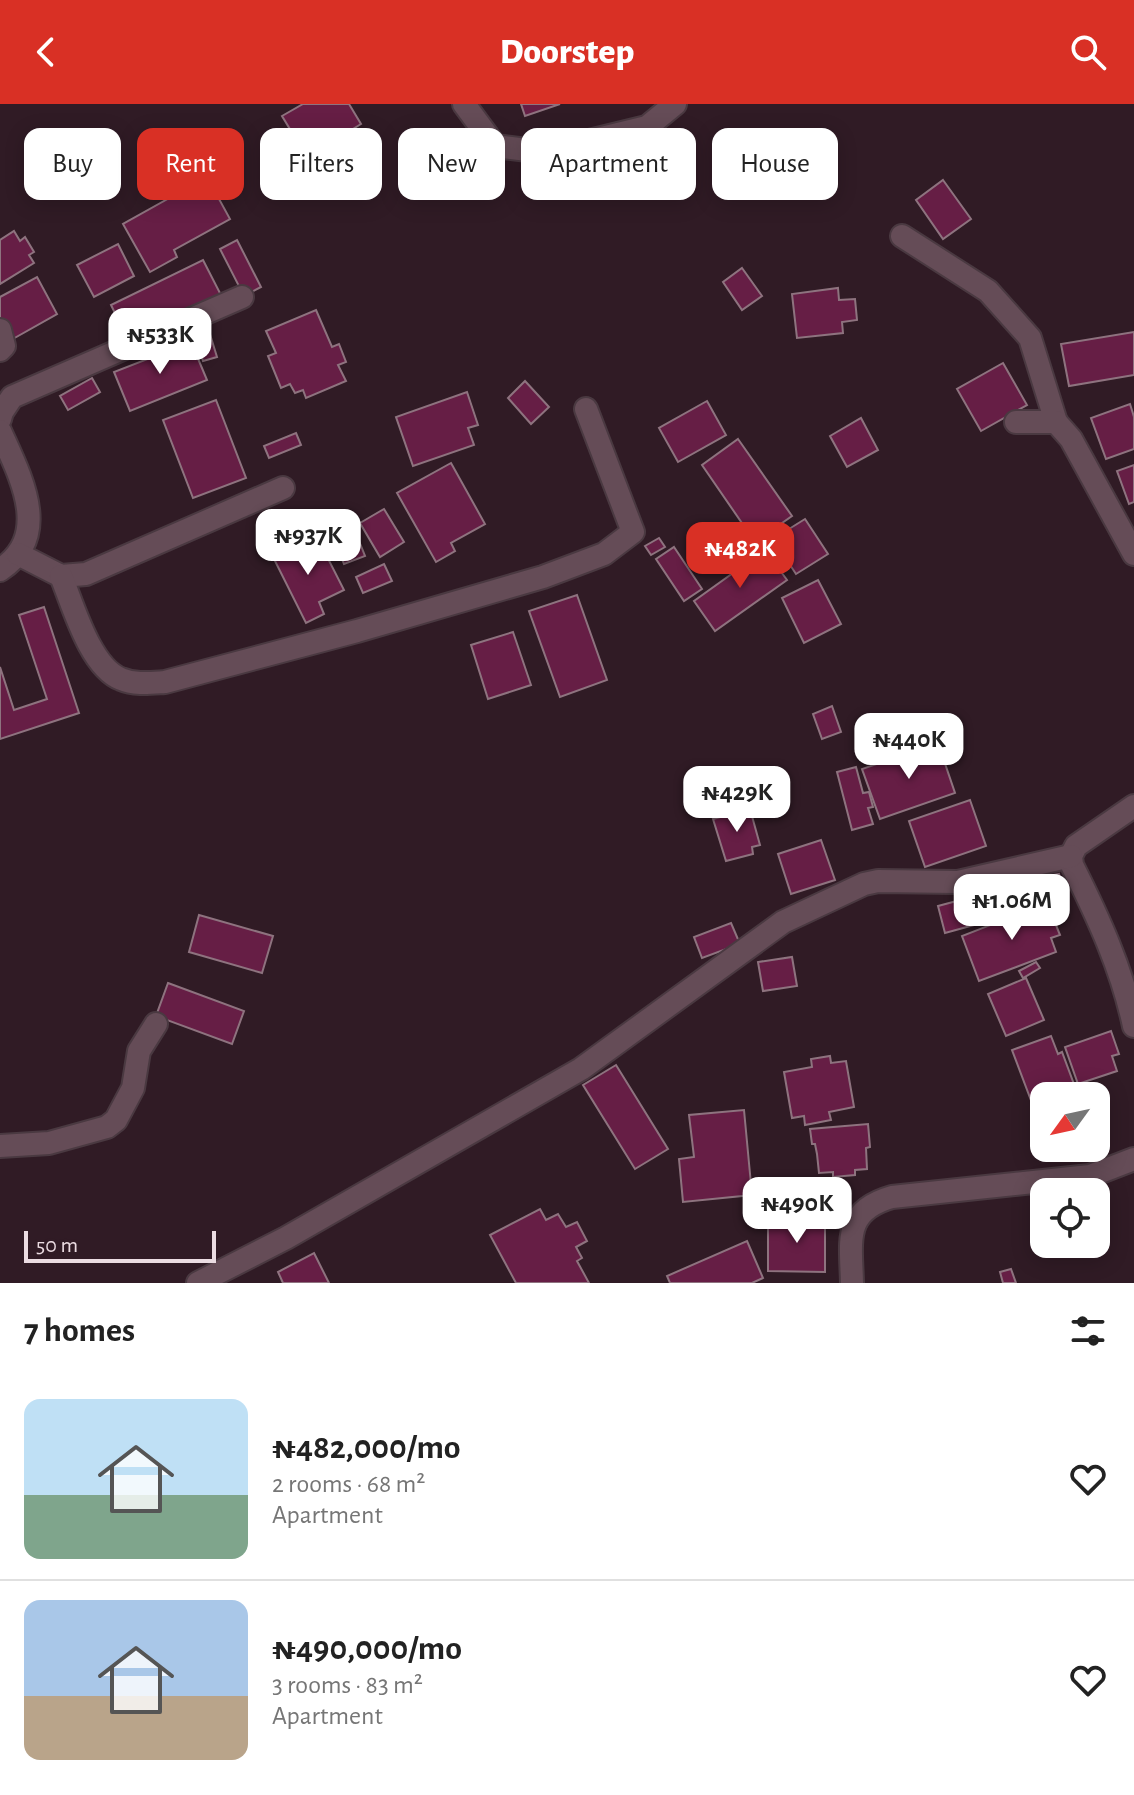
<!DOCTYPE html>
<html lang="en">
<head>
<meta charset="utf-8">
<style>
	body { margin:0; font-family:"Alegreya Sans",sans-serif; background:#f2f2f2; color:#222; height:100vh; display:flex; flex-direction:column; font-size:30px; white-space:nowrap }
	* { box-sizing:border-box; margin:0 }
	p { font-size:26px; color:#767676 }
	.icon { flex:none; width:44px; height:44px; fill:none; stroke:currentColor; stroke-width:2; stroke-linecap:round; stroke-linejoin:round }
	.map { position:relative; height:1179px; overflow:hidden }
	.drawer { display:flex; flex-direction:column; background:#fff; flex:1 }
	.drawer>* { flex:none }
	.top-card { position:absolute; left:24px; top:24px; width:1086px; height:72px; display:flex; gap:16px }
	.needle { width:52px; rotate:237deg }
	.tools { position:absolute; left:1030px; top:978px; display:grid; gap:16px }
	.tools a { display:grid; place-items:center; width:80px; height:80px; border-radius:16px; background:#fff; box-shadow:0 4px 20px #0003; font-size:40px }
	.scale { position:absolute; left:24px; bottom:20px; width:192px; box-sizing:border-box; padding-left:8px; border:4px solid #ebdce2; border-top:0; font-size:22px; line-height:28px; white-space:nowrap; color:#ebdce2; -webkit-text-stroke:6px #301b25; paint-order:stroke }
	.price { position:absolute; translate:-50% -68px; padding:0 18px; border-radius:16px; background:#fff; color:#222; font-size:26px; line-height:52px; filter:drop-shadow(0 2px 4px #0008) }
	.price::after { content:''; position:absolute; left:50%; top:48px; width:24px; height:18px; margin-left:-12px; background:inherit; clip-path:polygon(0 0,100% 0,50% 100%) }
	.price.active { background:#d93025; color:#fff }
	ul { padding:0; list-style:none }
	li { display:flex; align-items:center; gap:24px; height:200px; padding:0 24px }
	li+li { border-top:2px solid #e0e0e0 }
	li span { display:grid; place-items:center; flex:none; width:224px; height:160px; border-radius:16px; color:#555 }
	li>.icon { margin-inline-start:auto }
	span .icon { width:96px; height:96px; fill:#fffc; stroke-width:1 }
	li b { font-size:34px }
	h2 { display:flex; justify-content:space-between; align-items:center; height:96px; padding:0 24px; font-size:34px }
	.tag { padding:0 28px; border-radius:16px; background:#fff; box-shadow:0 4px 20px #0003; font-size:28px; line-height:72px }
	.tag.active { background:#d93025; color:#fff }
	header { display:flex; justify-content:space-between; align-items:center; height:104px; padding:0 24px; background:#d93025; color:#fff; font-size:36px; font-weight:800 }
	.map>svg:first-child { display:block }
	.building { fill:#661e45; stroke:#8e737f; stroke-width:2 }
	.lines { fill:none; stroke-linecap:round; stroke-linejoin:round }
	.minor-casing { stroke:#4a3941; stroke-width:26 }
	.minor { stroke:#654c57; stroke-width:22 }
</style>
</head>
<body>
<header><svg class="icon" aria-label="back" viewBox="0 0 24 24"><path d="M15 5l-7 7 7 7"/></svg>Doorstep<svg class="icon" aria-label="search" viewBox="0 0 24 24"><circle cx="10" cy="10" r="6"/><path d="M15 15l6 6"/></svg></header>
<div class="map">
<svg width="1134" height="1179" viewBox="0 0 1134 1179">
	<rect width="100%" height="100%" fill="#301b25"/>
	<g class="building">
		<path d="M303,0H349L361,20L307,53L282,12Z"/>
		<path d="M521,0H560L525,12Z"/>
		<path d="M207,73L230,115L174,146L177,153L150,168L123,120Z"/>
		<path d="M943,76L971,115L943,135L916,96Z"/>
		<path d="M14,127L20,137L25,133L34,148L29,151L34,159L0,180V136Z"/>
		<path d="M237,136L261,183L244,192L220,145Z"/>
		<path d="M118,140L134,172L94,193L77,161Z"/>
		<path d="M203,156L223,195L130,240L111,201Z"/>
		<path d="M742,164L762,192L742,206L723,178Z"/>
		<path d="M37,173L57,210L11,236L0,217V193Z"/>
		<path d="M838,184L839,196L855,195L857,216L842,218L843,229L797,234L792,190Z"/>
		<path d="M316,206L332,243L339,240L346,258L338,261L346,277L306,294L303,286L295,289L290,280L281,284L268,252L276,249L266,227Z"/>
		<path d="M205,214L217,253L203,257L192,218Z"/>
		<path d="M1134,228V271L1069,282L1061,240Z"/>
		<path d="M191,238L207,276L130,307L114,268Z"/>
		<path d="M1003,259L1027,301L981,327L957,285Z"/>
		<path d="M92,274L100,288L68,306L60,292Z"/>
		<path d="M525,277L549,303L531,320L508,294Z"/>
		<path d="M467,288L478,321L468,324L474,341L413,362L396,313Z"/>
		<path d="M216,296L246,374L193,394L163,316Z"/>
		<path d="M707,297L726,331L678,358L659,324Z"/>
		<path d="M1130,300L1134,313V345L1106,355L1091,314Z"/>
		<path d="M861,314L878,346L847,363L830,332Z"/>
		<path d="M296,329L301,341L269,354L264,342Z"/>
		<path d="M738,335L792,412L755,438L702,361Z"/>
		<path d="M451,359L485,420L451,439L455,447L436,458L397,389Z"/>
		<path d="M1134,361V398L1129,400L1117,367Z"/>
		<path d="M384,405L404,438L380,453L360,419Z"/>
		<path d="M805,415L828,450L796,470L773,435Z"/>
		<path d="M351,417L365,452L344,460L330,426Z"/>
		<path d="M659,434L665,443L651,451L645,442Z"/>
		<path d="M318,435L344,486L319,498L324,510L306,519L270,447L285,439L290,450Z"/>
		<path d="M674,443L702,485L684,497L656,455Z"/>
		<path d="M765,446L787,476L715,527L694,497Z"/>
		<path d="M384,460L392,477L363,489L356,473Z"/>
		<path d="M818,476L841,520L804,539L782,494Z"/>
		<path d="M577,491L607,576L560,593L529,507Z"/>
		<path d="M44,503L79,609L0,635V563L14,606L47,595L19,511Z"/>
		<path d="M513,528L531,581L488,595L471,541Z"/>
		<path d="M832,602L841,628L822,635L813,610Z"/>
		<path d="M938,639L955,689L880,715L862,665Z"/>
		<path d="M856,663L863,689L869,688L873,703L868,704L873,720L852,726L837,668Z"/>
		<path d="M970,696L986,742L925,763L909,717Z"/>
		<path d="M750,705L760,741L752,743L753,750L726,757L713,715Z"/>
		<path d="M821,736L835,776L791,790L778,750Z"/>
		<path d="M1059,770L1062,784L1035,789L1032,775Z"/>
		<path d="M979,791L985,818L945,829L938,802Z"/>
		<path d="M1047,799L1060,831L1051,834L1056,848L979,877L962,832Z"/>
		<path d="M199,811L273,832L262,869L189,848Z"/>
		<path d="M731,819L740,840L702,854L694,833Z"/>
		<path d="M792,853L797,882L763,887L758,858Z"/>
		<path d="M1036,858L1040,864L1023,874L1019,867Z"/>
		<path d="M1026,874L1044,916L1006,932L988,890Z"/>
		<path d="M168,879L244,907L232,940L156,912Z"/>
		<path d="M1111,927L1119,950L1112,952L1117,967L1078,980L1065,943Z"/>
		<path d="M1051,932L1058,950L1062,948L1075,983L1032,999L1012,946Z"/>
		<path d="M830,952L831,959L846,957L854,1003L829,1008L831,1016L805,1021L804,1012L792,1014L784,968L812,963L811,955Z"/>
		<path d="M616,961L668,1045L635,1065L583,981Z"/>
		<path d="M744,1006L752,1091L683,1098L679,1055L694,1053L689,1011Z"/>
		<path d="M868,1020L870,1043L866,1044L867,1065L855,1066V1071L833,1073V1068L819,1069L817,1050L815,1040H812L810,1025Z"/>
		<path d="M540,1105L546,1116L558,1110L566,1123L577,1118L587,1137L576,1143L582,1154L577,1157L589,1179H516L490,1131Z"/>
		<path d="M1096,1109L1104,1127L1096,1131Z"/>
		<path d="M768,1114H825V1168L768,1167Z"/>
		<path d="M747,1137L763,1174L752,1179H670L667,1172Z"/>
		<path d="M314,1149L329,1179H283L278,1168Z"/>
		<path d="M1011,1165L1016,1179H1003L1000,1168Z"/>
	</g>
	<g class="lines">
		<g class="minor-casing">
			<g id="minor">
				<path d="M464,0L495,42L544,48L647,23L675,0"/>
				<path d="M902,132L988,187L1030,234L1056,318"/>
				<path d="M0,226L4,242L0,246"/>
				<path d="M0,315L2,308L12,293L242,193"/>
				<path d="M1016,318H1056L1071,335L1134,450"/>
				<path d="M0,327C20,372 53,431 0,466"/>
				<path d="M18,450L61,472L86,470L283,384"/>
				<path d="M61,472C73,501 90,563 121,575C135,581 150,579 165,578L357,527L543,473L604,450L633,428L586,305"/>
				<path d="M1134,702L1076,742L1071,752L1072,761C1098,813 1122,865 1134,922"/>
				<path d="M0,1042L49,1039L107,1023L116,1016L133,984L139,947L156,920"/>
				<path d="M198,1179L286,1134L581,965L783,818L864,780L878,777L958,778L1071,752"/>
				<path d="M852,1179C851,1136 843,1107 892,1093L1090,1072L1134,1055"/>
			</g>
		</g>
		<use href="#minor" class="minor"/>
	</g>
</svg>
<div class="tools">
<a><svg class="needle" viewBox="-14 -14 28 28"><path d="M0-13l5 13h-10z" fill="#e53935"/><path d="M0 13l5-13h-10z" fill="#767676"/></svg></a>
<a><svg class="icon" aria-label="locate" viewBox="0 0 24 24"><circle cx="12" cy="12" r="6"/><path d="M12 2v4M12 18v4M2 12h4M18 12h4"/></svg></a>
</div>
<div class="scale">50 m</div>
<b class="price" style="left:160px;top:272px">₦533K</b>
<b class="price" style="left:308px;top:473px">₦937K</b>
<b class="price active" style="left:740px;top:486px">₦482K</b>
<b class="price" style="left:909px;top:677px">₦440K</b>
<b class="price" style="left:737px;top:730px">₦429K</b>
<b class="price" style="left:1012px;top:838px">₦1.06M</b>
<b class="price" style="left:797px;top:1141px">₦490K</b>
<div class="top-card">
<a class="tag">Buy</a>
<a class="tag active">Rent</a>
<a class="tag">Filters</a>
<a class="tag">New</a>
<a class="tag">Apartment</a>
<a class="tag">House</a>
</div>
</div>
<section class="drawer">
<h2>7 homes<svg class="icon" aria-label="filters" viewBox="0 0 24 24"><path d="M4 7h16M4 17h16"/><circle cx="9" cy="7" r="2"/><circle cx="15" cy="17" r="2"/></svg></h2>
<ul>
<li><span style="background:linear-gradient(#bfe0f5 60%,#7fa58c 0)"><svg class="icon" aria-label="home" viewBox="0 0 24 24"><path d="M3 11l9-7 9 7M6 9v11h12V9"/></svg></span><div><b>₦482,000/mo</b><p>2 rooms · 68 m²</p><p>Apartment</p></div><svg class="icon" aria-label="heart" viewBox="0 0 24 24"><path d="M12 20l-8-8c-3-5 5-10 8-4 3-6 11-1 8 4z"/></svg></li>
<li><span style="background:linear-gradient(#a9c7e8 60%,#b9a48a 0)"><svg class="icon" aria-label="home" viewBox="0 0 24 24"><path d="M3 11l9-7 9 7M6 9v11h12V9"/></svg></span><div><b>₦490,000/mo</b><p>3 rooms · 83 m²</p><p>Apartment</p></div><svg class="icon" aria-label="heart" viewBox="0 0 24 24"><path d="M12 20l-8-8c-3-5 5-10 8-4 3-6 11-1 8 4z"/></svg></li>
</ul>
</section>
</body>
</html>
